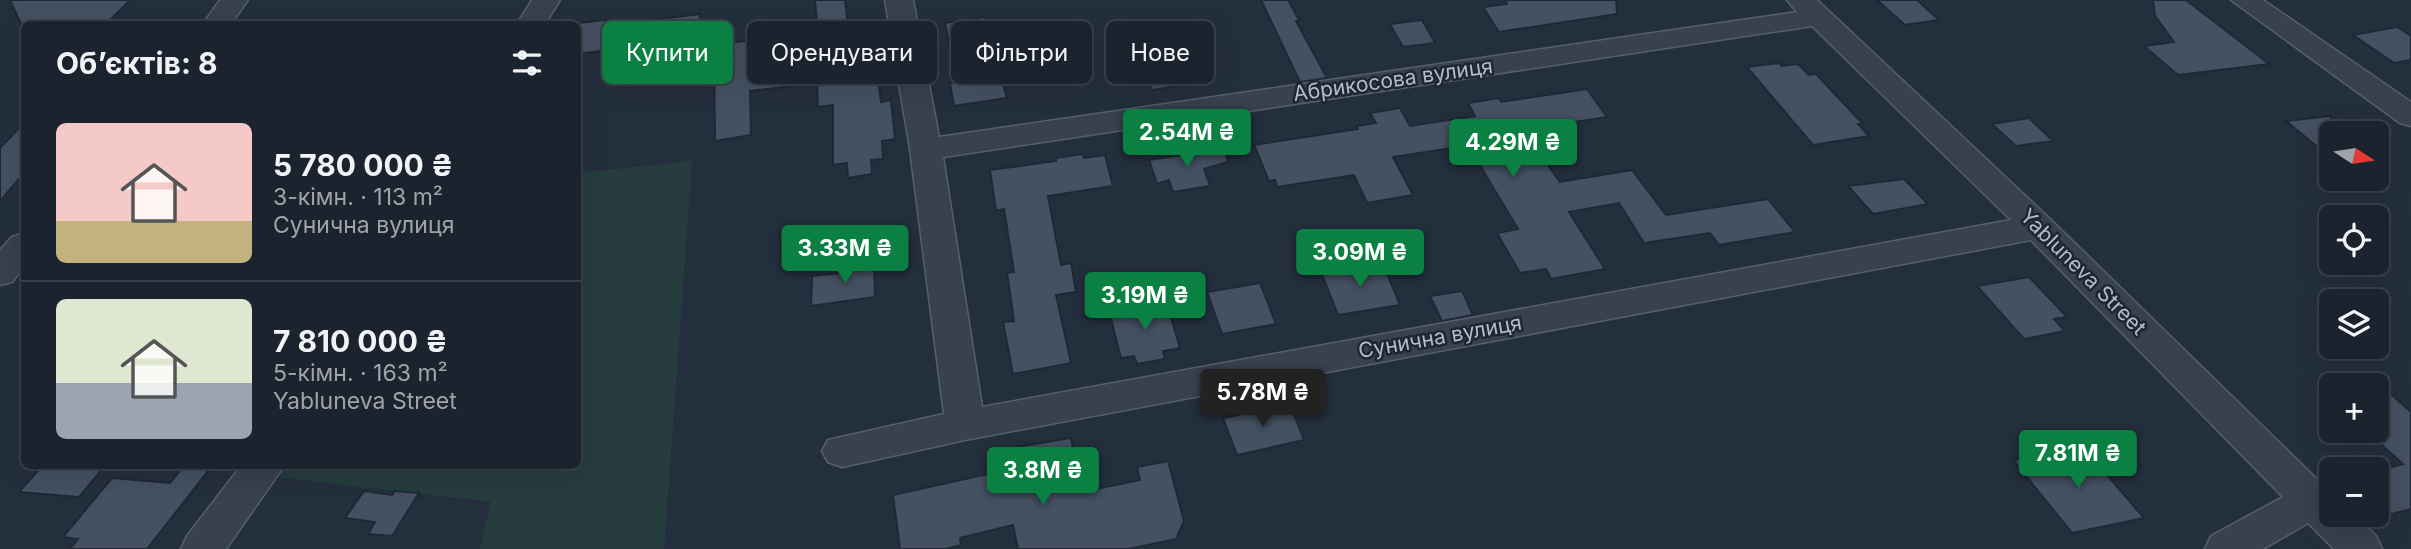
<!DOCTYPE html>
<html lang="uk">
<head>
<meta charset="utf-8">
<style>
	body { margin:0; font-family:Inter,sans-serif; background:#282f3a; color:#f1f3f6; height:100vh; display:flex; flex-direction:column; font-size:26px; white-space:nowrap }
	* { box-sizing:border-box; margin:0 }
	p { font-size:23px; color:#a0a4aa }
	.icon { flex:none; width:38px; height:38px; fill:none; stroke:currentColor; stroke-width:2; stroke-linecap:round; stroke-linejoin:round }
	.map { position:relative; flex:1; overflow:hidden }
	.panel { position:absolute; left:21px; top:21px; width:560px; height:448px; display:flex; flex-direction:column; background:#1b232e; border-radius:10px; box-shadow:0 7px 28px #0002,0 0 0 2px #39404a }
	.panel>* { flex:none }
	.guide { position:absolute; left:602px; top:21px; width:665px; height:63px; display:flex; gap:14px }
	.needle { width:46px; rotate:102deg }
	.tools { position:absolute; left:2319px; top:121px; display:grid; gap:14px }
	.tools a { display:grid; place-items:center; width:70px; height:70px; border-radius:10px; background:#1b232e; box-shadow:0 7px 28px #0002,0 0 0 2px #39404a; font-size:35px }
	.price { position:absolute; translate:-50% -60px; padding:0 16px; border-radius:7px; background:#0b8043; color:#fff; font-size:23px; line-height:46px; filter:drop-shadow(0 2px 4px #0008) }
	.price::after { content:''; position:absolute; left:50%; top:42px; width:21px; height:16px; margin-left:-10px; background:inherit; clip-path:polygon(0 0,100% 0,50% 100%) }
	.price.current { background:#222; color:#fff }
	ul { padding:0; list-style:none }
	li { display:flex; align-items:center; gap:21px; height:175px; padding:0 35px }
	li+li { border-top:2px solid #39404a }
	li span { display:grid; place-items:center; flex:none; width:196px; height:140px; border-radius:10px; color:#555 }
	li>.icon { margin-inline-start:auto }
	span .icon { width:84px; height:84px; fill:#fffc; stroke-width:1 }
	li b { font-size:30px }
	h2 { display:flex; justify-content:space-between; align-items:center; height:84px; padding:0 35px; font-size:30px }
	.chip { padding:0 24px; border-radius:10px; background:#1b232e; box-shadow:0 7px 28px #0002,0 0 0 2px #39404a; font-size:24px; line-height:63px }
	.chip.current { background:#0b8043; color:#fff }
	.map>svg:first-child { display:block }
	.green { fill:#263c3f }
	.building { fill:#455162; stroke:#1f2835; stroke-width:2 }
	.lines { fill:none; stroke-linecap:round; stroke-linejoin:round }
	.street-casing { stroke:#565f6c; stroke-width:3 }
	.street { fill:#38414e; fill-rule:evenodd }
	.labels { text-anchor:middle; stroke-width:5; stroke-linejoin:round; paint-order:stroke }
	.street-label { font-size:21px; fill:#b4bcc9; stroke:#1d2633 }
</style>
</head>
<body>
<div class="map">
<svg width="2411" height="549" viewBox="0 0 2411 549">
	<rect width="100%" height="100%" fill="#242f3e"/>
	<path class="green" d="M692,161L664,549H480L491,502L276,477L285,466H578V173Z"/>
	<g class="building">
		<path d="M10,0H130L106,24H21Z"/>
		<path d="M815,0H845L853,74L877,71L881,102L891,100L895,139L882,141L883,159L871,160L872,174L848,178L847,163L833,165V105L818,107L817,83L750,91L751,135L715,141L714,44L818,34Z"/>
		<path d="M1261,0H1288L1299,20L1296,21L1327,78L1300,82Z"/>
		<path d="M1505,0H1616L1617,14L1499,32L1483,7L1507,4Z"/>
		<path d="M1877,0H1917L1939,20L1905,25Z"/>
		<path d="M2153,0H2186L2269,64L2178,75L2144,46L2174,42L2155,16Z"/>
		<path d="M700,14L698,40L649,46L652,20Z"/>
		<path d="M985,17L1007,98L954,106L950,83L957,82L945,23Z"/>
		<path d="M606,20L601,51L578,54V23Z"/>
		<path d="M1422,20L1435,43L1403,47L1390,24Z"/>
		<path d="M2397,27L2411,36V60L2394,63L2353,35Z"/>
		<path d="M1191,58L1201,82L1152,90L1143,65Z"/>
		<path d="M1779,63L1782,66L1798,64L1809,75L1816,74L1863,124H1858L1869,136L1813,145L1747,67Z"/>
		<path d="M1587,89L1607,117L1523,130L1560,182L1632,170L1666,215L1768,199L1795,232L1719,245L1710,233L1644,243L1619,203L1569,212L1605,269L1551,279L1546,269L1520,273L1497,233L1518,229L1472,152H1469L1465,146L1393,157L1413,195L1367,203L1354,175L1277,187L1275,180L1269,181L1254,145L1358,129L1357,126L1376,123L1370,113L1400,108L1410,126L1475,116L1468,103L1499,98L1501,102Z"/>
		<path d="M2331,116V158L2286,121Z"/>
		<path d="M2029,118L2053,141L2016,146L1992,124Z"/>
		<path d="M24,123V173L0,201V148Z"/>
		<path d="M1225,148L1228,162L1204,169L1210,186L1173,192L1169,180L1157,184L1149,160Z"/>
		<path d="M1082,154L1084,158L1105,155L1113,186L1048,196L1061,265L1071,263L1076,292L1056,295L1071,363L1013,374L1003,322L1014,321L1007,273L1014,272L1004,209L996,211L990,170L1056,161V158Z"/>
		<path d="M1904,179L1928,204L1873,214L1848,186Z"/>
		<path d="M874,261L875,297L811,306L812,276L840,273V266Z"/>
		<path d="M1377,262L1382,274L1387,273L1400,305L1338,315L1321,272Z"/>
		<path d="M2029,277L2067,317L2054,319L2065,331L2024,339L1977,286Z"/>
		<path d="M1260,283L1276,324L1222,334L1207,292Z"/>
		<path d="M1462,291L1473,315L1442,321L1430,296Z"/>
		<path d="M1166,301L1180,348L1163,351L1165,359L1137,364L1134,356L1121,358L1109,311Z"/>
		<path d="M2376,381L2411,412V509L2388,515L2376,505V471L2403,464L2376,440Z"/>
		<path d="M1290,404L1304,440L1237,455L1223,418Z"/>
		<path d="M1071,438L1081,492L1140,480L1137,467L1168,461L1184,521L1176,539L1129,549H1018L1013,525L960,538L961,545L946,549H900L893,495L1019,467L1016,447Z"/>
		<path d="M2083,447L2144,518L2072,533L2013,460Z"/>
		<path d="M42,466H105L79,497L19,492Z"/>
		<path d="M184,466H212L147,549H70L78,539L63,537L112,478L170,483Z"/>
		<path d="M364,491L392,495L395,491L419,493L392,536L368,534L375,522L345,518Z"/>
	</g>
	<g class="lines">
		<g class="street-casing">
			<g id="street">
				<path d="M220,0H248L231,24H203Z"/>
				<path d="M532,0H560L545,24H517Z"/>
				<path d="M885,0H913L939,137L1797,12L1787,0H1817L2050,219L2331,493V514H2354L2376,536L2382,549H2334L2308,523L2263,549H2205L2211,536L2283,497L2031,240L965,440L842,467L828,462L822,451L828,440L944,414L910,149ZM1812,26L2011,220L982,407L943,157Z"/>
				<path d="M2231,0H2263L2411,102V126L2400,123Z"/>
				<path d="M24,233V267L12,282L0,285V250L12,237Z"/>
				<path d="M241,466H284L226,549H181L187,536Z"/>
			</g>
		</g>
		<use href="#street" class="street"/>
	</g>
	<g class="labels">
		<g class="street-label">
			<text transform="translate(1393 80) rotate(-8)" y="7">Абрикосова вулиця</text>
			<text transform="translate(2083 272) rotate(45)" y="7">Yabluneva Street</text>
			<text transform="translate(1440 337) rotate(-10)" y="7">Сунична вулиця</text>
		</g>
	</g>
</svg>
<div class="tools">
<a><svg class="needle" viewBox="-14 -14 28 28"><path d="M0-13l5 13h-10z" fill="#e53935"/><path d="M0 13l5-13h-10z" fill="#a0a4aa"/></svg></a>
<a><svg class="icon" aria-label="locate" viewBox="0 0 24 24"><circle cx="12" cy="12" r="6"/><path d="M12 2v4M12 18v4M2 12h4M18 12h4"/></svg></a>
<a><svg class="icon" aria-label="layers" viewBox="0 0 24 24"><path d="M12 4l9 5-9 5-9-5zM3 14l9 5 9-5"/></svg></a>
<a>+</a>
<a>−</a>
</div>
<b class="price" style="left:1187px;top:169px">2.54M ₴</b>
<b class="price" style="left:1513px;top:179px">4.29M ₴</b>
<b class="price" style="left:845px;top:285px">3.33M ₴</b>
<b class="price" style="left:1360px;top:289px">3.09M ₴</b>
<b class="price" style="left:1145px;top:332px">3.19M ₴</b>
<b class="price current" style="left:1263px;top:429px">5.78M ₴</b>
<b class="price" style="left:2078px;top:490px">7.81M ₴</b>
<b class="price" style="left:1043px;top:507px">3.8M ₴</b>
<div class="guide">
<a class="chip current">Купити</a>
<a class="chip">Орендувати</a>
<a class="chip">Фільтри</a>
<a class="chip">Нове</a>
</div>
<section class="panel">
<h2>Об’єктів: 8<svg class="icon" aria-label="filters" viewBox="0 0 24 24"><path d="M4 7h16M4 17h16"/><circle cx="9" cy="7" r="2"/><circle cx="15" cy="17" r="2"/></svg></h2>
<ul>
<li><span style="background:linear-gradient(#f6c9c9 70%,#c2b280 0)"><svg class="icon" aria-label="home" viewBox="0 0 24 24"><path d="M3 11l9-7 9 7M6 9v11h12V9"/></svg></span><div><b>5 780 000 ₴</b><p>3-кімн. · 113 m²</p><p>Сунична вулиця</p></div></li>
<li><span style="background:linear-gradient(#dfe7d0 60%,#9aa5b1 0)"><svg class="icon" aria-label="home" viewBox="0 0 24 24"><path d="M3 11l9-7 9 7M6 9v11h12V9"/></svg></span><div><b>7 810 000 ₴</b><p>5-кімн. · 163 m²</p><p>Yabluneva Street</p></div></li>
</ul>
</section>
</div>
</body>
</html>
